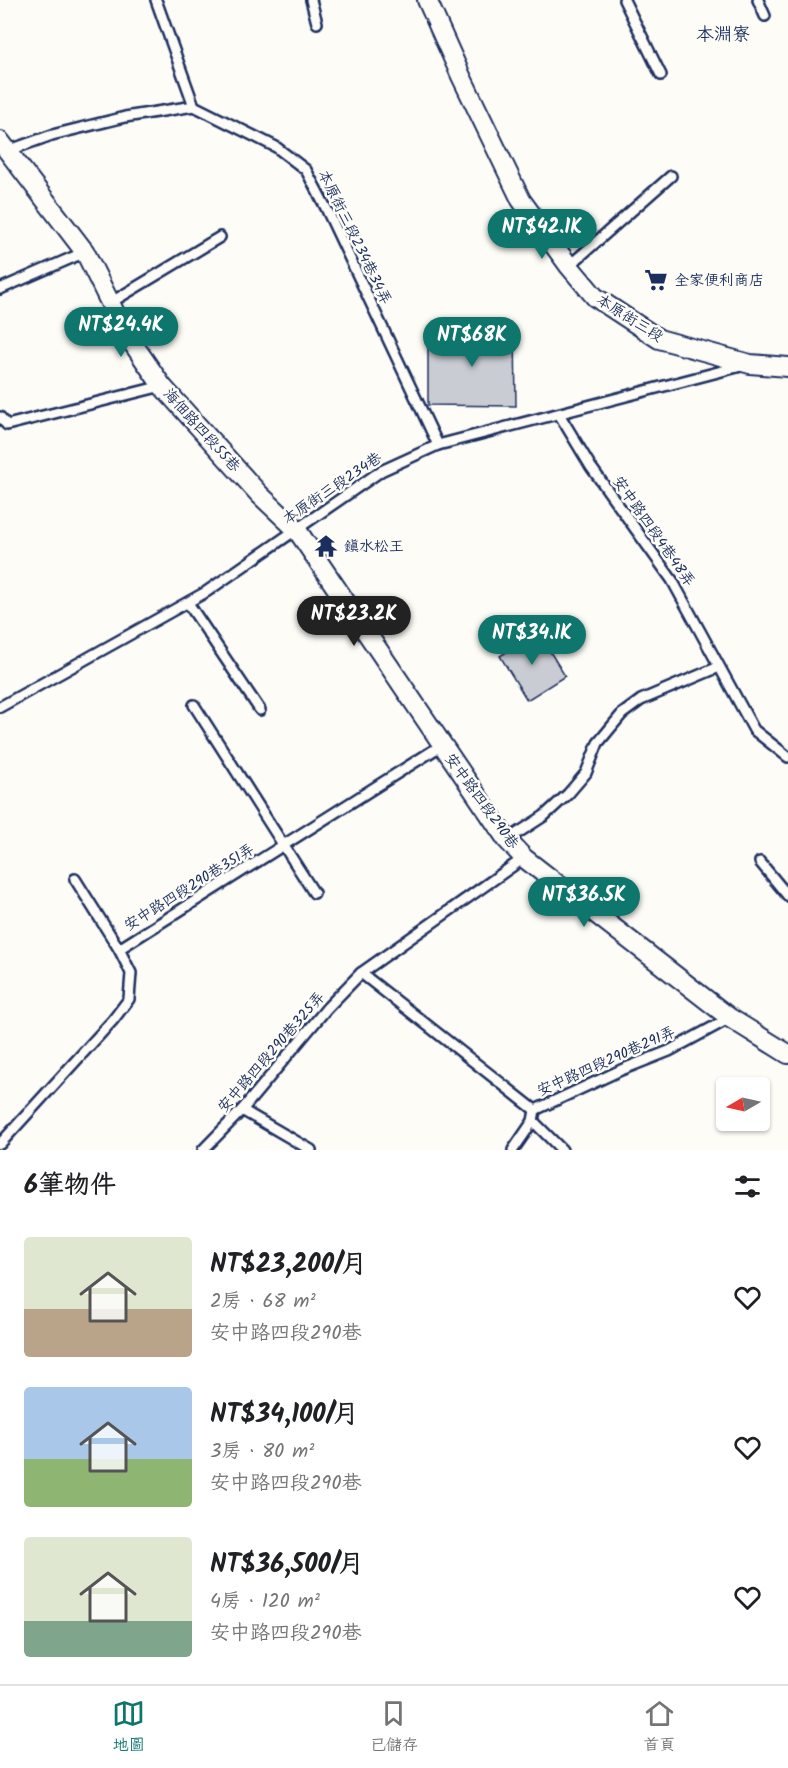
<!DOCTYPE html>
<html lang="zh-TW">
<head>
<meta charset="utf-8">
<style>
	body { margin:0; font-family:Kalam,"LXGW WenKai TC",sans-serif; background:#f6f6f6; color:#202124; height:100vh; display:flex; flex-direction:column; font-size:22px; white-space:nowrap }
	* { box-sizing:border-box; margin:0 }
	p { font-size:20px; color:#757577 }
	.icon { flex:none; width:33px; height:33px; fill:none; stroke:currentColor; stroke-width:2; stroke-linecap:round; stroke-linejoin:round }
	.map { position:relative; height:1150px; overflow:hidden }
	.panel { display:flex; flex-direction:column; background:#fff; flex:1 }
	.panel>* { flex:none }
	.needle { width:39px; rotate:261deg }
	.fabs { position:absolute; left:716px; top:1077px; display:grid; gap:12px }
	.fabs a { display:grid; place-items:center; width:54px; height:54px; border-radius:6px; background:#fff; box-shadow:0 2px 4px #0004; font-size:30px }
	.price { position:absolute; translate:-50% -51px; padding:0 14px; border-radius:21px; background:#0f766e; color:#fff; font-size:20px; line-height:39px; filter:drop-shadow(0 2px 3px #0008) }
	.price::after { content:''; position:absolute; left:50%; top:36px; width:18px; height:14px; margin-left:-9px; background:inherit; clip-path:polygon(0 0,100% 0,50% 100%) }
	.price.on { background:#222; color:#fff }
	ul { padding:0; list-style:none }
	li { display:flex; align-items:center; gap:18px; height:150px; padding:0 24px }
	li span { display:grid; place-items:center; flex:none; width:168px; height:120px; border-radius:6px; color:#555 }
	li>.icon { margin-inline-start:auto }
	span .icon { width:72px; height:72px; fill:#fffc; stroke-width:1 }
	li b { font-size:26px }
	h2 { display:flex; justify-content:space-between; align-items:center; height:72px; padding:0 24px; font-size:26px }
	.menu { display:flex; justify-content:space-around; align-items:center; height:84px; border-top:2px solid #e0e0e0; background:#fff; font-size:16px; color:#757577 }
	.menu a { display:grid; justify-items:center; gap:3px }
	.menu .on { color:#0f766e }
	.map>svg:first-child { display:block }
	.building { fill:#c9ccd3; stroke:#1b2f5e; stroke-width:1.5 }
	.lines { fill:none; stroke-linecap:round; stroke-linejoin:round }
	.service-casing { stroke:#1b2f5e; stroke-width:14 }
	.minor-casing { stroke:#1b2f5e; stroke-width:22 }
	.service { stroke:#fdfcf7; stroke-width:9 }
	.minor { stroke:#fdfcf7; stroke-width:18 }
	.labels { text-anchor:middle; stroke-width:5; stroke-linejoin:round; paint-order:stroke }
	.street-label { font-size:15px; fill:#1b2f5e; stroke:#fdfcf7 }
	.poi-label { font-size:15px; fill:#1b2f5e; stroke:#fdfcf7; text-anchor:start }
	.quarter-label { font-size:18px; fill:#1b2f5e; stroke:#fdfcf7 }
</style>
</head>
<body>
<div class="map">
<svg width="788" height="1150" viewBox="0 0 788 1150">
	<rect width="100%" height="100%" fill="#fdfcf7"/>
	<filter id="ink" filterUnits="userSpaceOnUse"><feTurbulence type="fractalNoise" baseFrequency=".0167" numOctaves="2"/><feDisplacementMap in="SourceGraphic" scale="12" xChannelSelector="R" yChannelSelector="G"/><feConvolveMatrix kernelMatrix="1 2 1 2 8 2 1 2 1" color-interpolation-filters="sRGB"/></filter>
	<g filter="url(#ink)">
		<g class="building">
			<path d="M428,330L515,332L516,406L428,405Z"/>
			<path d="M538,632L565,676L527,700L500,656Z"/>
		</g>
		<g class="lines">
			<g class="service-casing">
				<g id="service">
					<path d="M156,0L194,106"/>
					<path d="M311,0L317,23"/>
					<path d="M624,0L661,75"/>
					<path d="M758,0L765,16"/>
					<path d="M7,151L52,135L125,117L194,106L276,147L306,170L326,208L438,445"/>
					<path d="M569,266L671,176"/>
					<path d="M0,289L85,252"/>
					<path d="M110,303L220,237"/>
					<path d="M559,414L591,467L672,580L754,730L788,757"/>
					<path d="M0,417L7,425L162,386"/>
					<path d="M188,603L260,710"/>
					<path d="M194,705L314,893"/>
					<path d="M0,707L206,592L381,471L438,445L745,365"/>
					<path d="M507,840L544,816L568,794L586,773L598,743L622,714L641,700L719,667"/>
					<path d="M760,862L788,896"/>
					<path d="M119,949L442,745"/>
					<path d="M361,973L535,1110"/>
					<path d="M242,1110L311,1150"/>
					<path d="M533,1121L562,1150"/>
					<path d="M0,1144L113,1020L129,999L131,973L119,949L75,879"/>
					<path d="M203,1150L242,1110L327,1008L361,973L524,858"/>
					<path d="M513,1150L533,1121L535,1110L621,1070L669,1051L730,1018"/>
				</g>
			</g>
			<g class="minor-casing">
				<g id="minor">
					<path d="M427,0L461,76L521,200L569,266L595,297L659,339L750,364L788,367"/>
					<path d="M0,141L85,252L123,329L162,386L259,494L297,530L507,840L524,858L730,1018L788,1054"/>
				</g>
			</g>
			<use href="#service" class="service"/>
			<use href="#minor" class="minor"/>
		</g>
	</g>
	<defs>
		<g id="supermarket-bare" transform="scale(1.8)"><path d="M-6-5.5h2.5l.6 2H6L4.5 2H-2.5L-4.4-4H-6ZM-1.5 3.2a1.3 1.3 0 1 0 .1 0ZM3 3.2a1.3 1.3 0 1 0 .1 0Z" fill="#1b2f5e" stroke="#fdfcf7" stroke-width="2.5" paint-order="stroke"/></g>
		<g id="temple-bare" transform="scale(1.8)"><path d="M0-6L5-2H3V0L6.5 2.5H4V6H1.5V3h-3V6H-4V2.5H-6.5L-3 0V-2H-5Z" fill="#1b2f5e" stroke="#fdfcf7" stroke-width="2.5" paint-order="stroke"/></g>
	</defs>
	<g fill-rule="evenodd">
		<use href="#supermarket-bare" x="656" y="280"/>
		<use href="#temple-bare" x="326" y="546"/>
	</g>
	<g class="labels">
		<g class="street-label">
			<text transform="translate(355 237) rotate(64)" y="5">本原街三段234巷34弄</text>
			<text transform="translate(630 318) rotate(32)" y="5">本原街三段</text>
			<text transform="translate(202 430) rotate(48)" y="5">海佃路四段55巷</text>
			<text transform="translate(332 488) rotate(-34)" y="5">本原街三段234巷</text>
			<text transform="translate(654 531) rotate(55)" y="5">安中路四段4巷48弄</text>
			<text transform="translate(482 801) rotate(54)" y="5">安中路四段290巷</text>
			<text transform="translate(189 887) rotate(-32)" y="5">安中路四段290巷351弄</text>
			<text transform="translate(271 1052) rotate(-49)" y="5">安中路四段290巷325弄</text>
			<text transform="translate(606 1061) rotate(-24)" y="5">安中路四段290巷291弄</text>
		</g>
		<g class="poi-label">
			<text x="674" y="285">全家便利商店</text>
			<text x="344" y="551">鎮水松王</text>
		</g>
		<g class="quarter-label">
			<text x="723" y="40">本淵寮</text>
		</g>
	</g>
</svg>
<div class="fabs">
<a><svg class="needle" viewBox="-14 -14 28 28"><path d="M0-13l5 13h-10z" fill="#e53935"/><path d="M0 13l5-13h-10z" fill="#757577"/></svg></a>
</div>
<b class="price" style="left:542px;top:260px">NT$42.1K</b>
<b class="price" style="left:121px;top:358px">NT$24.4K</b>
<b class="price" style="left:472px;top:368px">NT$68K</b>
<b class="price on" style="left:354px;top:647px">NT$23.2K</b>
<b class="price" style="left:532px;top:666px">NT$34.1K</b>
<b class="price" style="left:584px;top:928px">NT$36.5K</b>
</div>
<section class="panel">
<h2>6筆物件<svg class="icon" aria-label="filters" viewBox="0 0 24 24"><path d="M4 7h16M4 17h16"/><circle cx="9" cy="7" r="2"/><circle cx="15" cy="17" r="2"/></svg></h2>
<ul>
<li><span style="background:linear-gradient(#dfe7d0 60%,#b9a48a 0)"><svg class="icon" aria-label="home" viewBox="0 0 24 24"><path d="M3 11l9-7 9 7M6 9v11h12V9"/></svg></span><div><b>NT$23,200/月</b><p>2房 · 68 m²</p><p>安中路四段290巷</p></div><svg class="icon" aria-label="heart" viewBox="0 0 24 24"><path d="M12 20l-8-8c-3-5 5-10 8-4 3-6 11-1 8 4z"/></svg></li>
<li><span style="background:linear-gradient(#a9c7e8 60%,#8fb573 0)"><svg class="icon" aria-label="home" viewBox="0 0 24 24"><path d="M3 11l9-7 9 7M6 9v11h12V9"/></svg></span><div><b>NT$34,100/月</b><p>3房 · 80 m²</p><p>安中路四段290巷</p></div><svg class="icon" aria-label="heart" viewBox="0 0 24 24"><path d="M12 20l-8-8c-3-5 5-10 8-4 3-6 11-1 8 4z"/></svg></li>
<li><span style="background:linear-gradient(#dfe7d0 70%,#7fa58c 0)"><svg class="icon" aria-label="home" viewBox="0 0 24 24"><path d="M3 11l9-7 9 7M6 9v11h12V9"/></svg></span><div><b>NT$36,500/月</b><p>4房 · 120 m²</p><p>安中路四段290巷</p></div><svg class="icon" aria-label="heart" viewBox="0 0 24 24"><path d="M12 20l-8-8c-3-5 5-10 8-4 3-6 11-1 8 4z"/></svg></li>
</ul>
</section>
<nav class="menu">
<a class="on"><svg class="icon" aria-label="map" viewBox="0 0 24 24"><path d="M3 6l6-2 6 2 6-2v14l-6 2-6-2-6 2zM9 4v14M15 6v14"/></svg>地圖</a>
<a><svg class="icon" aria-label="saved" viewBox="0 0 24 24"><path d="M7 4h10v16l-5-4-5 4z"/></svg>已儲存</a>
<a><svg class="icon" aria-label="home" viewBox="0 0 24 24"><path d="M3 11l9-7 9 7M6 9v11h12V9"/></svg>首頁</a>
</nav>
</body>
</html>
